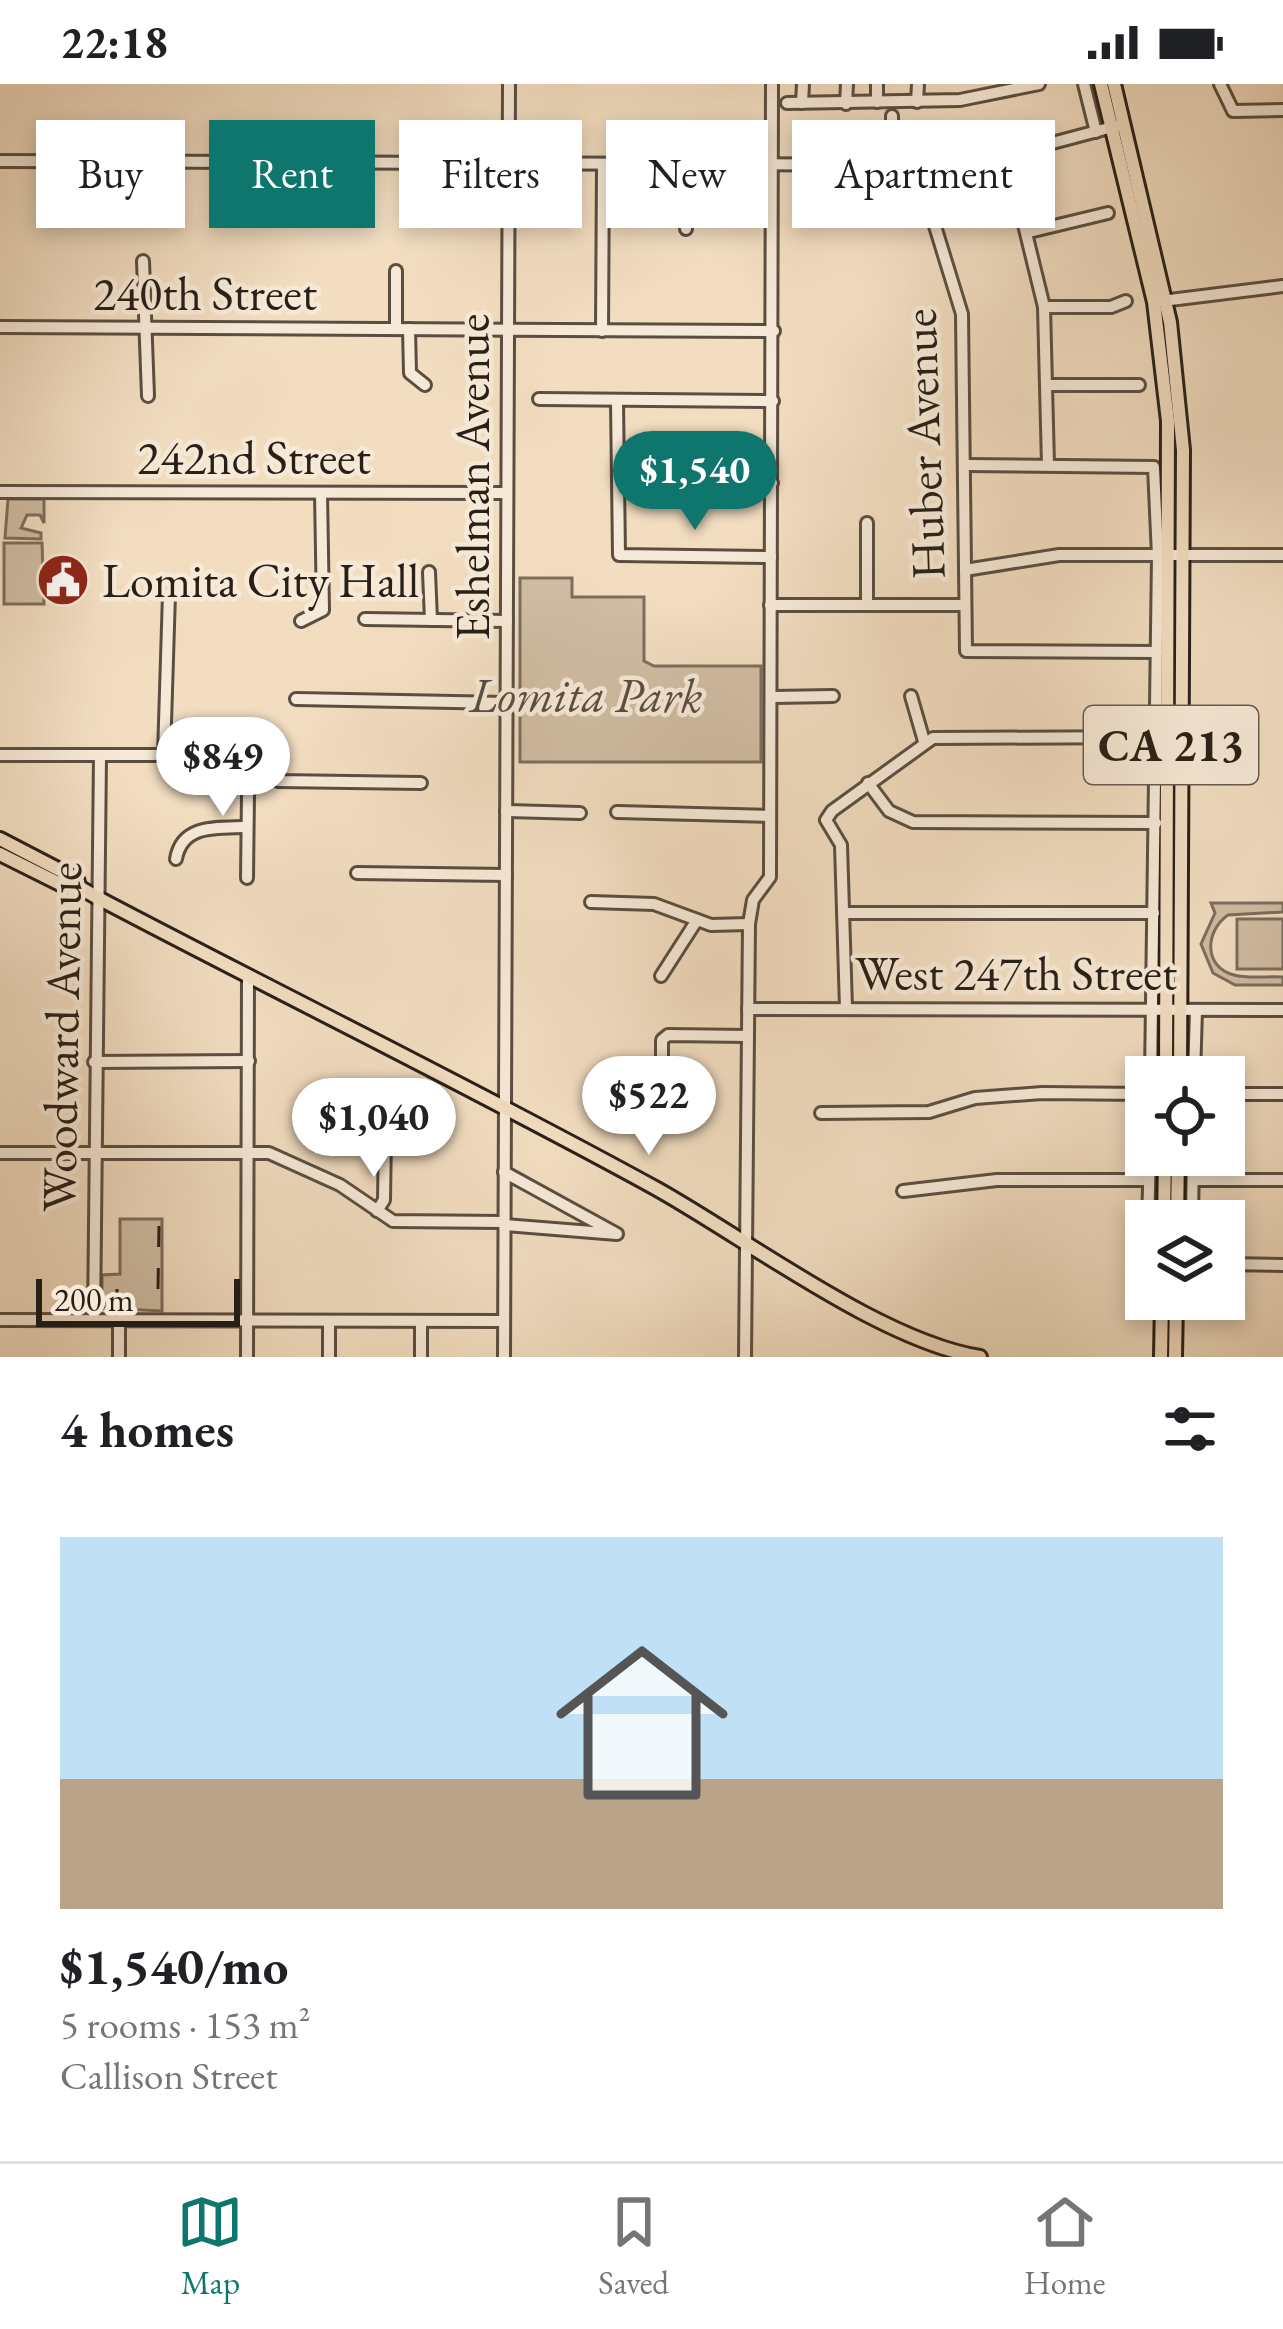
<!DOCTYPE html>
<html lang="en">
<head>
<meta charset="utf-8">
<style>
	body { margin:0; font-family:"EB Garamond",serif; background:#f6f6f6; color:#202124; height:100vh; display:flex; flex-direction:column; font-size:45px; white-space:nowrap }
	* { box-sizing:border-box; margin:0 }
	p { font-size:39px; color:#757577 }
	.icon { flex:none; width:66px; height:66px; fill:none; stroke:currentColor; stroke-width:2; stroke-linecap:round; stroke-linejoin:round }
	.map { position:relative; height:1273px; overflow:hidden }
	.drawer { display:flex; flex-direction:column; background:#fff; flex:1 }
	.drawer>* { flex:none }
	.top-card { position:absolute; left:36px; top:36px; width:1212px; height:108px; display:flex; gap:24px }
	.tools { position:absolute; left:1125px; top:972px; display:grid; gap:24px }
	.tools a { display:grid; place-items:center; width:120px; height:120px; border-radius:0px; background:#fff; box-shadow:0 6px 18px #0003; font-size:60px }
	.scale { position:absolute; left:36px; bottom:30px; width:204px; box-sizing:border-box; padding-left:12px; border:6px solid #281f16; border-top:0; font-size:33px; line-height:42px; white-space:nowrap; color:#281f16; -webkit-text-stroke:9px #f7e9d7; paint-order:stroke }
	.price { position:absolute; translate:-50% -102px; padding:0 27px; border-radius:42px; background:#fff; color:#222; font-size:39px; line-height:78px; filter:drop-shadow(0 3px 6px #0008) }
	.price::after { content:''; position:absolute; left:50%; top:72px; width:36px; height:27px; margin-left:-18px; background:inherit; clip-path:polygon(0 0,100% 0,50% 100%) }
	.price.active { background:#0f766e; color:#fff }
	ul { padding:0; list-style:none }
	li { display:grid; align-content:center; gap:24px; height:636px; padding:0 60px }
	li span { display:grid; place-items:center; height:372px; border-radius:0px; color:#555 }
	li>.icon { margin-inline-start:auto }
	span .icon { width:216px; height:216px; fill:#fffc; stroke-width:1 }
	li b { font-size:51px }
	h2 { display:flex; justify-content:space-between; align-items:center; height:144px; padding:0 60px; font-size:51px }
	.tag { padding:0 42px; border-radius:0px; background:#fff; box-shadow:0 6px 18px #0003; font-size:42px; line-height:108px }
	.tag.active { background:#0f766e; color:#fff }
	.status { display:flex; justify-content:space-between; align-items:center; height:84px; padding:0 60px; background:#fff; direction:ltr }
	.status svg { height:33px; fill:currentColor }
	.tabs { display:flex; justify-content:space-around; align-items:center; height:168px; border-top:3px solid #e0e0e0; background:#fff; font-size:33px; color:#757577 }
	.tabs a { display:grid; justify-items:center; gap:6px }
	.tabs .active { color:#0f766e }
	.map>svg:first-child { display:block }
	.green { fill:#d0bda4; stroke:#7c6e5d; stroke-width:3 }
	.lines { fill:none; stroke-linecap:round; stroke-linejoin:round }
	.minor-casing { stroke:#5a4e41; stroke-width:16 }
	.major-casing { stroke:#281f16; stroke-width:18 }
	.minor { stroke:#f7e9d7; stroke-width:10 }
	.major { stroke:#f2ddc1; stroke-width:12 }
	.rail { stroke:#281f16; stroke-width:3; stroke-dasharray:21 21; stroke-linecap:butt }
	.labels { text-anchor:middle; stroke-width:9; stroke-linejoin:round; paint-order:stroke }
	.shield { fill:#f7e9d7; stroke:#665c50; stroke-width:3 }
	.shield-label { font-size:45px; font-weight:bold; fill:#281f16 }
	.street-label { font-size:48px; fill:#281f16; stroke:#f7e9d7 }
	.poi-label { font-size:48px; fill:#281f16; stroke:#f7e9d7; text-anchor:start }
	.park-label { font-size:48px; font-style:italic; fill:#5a4e41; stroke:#f7e9d7 }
</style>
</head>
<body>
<div class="status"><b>22:18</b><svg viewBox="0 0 49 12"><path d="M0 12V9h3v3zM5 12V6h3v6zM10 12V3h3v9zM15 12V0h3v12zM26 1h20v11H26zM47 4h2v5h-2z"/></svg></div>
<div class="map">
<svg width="1283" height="1273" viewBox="0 0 1283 1273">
	<rect width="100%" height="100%" fill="#f2ddc1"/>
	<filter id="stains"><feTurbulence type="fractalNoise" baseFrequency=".00167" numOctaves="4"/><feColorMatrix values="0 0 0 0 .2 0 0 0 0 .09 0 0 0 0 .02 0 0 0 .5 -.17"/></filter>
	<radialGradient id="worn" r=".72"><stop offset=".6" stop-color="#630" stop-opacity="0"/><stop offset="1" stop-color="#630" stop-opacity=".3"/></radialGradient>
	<g class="green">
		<path d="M8,415H44V439L40,431H27L21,444L41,449V455L5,454Z"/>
		<path d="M4,459H42L44,520H4Z"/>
		<path d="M520,494H572V513H644V577L654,582H761V678H520Z"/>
		<path d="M1211,819H1283V828L1228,831C1205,847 1203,883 1234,891C1249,895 1268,892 1283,893V901H1235L1213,889L1201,860L1215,829Z"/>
		<rect x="1237" y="835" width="46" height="50"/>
		<path d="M120,1135H162V1227L102,1224V1191L120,1190Z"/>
	</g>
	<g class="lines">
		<g class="minor-casing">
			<g id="minor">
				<path d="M877,0V18"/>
				<path d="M1084,0L1096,48"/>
				<path d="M1220,0L1233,27L1283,26"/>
				<path d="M917,18L918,0"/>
				<path d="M787,19L960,16L1039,0"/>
				<path d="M802,19L803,0"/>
				<path d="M846,20L847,0"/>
				<path d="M1007,71L1044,223L1048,381"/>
				<path d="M0,77L928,81L1007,71L1120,41"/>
				<path d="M892,81V32"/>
				<path d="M928,81L931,129L962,230L966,567L1157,568"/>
				<path d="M685,83L686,145"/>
				<path d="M1029,148L1108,129"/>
				<path d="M143,177L148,312"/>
				<path d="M1162,217L1283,202"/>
				<path d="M1044,223H1111L1126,217"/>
				<path d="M0,243L774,247"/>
				<path d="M396,245V187"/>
				<path d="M409,245L410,289L425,301"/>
				<path d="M602,247L603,82"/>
				<path d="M1048,301H1139"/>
				<path d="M539,315L773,317"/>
				<path d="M617,318L619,471L771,473"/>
				<path d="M965,381L1154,383L1158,472L1151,993"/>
				<path d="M689,398L772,399"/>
				<path d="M0,408L507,409"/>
				<path d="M867,439V519"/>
				<path d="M965,486L1059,471H1283"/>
				<path d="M429,488L431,536"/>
				<path d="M770,521H965"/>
				<path d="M365,535L507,537"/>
				<path d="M301,537L323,526L321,409"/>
				<path d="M911,612L924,657"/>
				<path d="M774,613L833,612"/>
				<path d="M296,615L506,619"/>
				<path d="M0,671H220L278,697L421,699"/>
				<path d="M164,671L169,510"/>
				<path d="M868,699L889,727L913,738L1156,739"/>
				<path d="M506,727L580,729"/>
				<path d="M617,728L770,732"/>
				<path d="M176,775C182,740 217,744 245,743"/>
				<path d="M357,789L506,791"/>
				<path d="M247,794L248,709L258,689"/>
				<path d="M591,818L654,820L711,841L749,840"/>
				<path d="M844,829H1154"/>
				<path d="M661,892L697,836"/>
				<path d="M846,924L841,761L826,736L832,727L933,654L1157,653"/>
				<path d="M748,925L1283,926"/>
				<path d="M94,978L249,977"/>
				<path d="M1194,993L1196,926"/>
				<path d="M1224,1010H1283"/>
				<path d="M662,1015V956L668,951L748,952"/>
				<path d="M821,1029L929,1028L975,1014L1042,1009L1146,1010"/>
				<path d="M0,1069H269L340,1101L393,1137L504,1138"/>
				<path d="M1193,1096H1283"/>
				<path d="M903,1107L997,1096H1149"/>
				<path d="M377,1127L384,1116L385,1050"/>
				<path d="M1148,1137L1150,1071"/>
				<path d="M1192,1137L1193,1071"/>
				<path d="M504,1141L617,1150L504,1088"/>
				<path d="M1224,1180L1283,1181"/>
				<path d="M0,1236L503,1237"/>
				<path d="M94,1236L100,671"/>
				<path d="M119,1273V1236"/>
				<path d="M247,1273L248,892"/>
				<path d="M329,1273V1237"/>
				<path d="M421,1273V1237"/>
				<path d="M504,1273L509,0"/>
				<path d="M745,1273L749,840L753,816L770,793L772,0"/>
			</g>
		</g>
		<g class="major-casing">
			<g id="major">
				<path d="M1101,0L1154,218L1168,337L1166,993"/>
				<path d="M1114,0L1170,238L1183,366L1180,993"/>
				<path d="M0,755L77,795L79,803L98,814C284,912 473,1004 657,1105C748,1156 881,1257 980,1273"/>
				<path d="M0,770L72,806L79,803"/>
				<path d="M1164,1137L1165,1071"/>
				<path d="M1177,1137L1178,1071"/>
				<path d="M1161,1273L1162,1215"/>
				<path d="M1175,1273L1176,1215"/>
			</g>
		</g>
		<use href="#minor" class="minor"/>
		<use href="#major" class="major"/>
		<g class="rail">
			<path d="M158,1205L159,1142"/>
			<path d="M117,1226V1192"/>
		</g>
	</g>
	<defs>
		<g id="civic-disc" transform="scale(2.7)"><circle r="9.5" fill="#8f2418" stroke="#f7e9d7"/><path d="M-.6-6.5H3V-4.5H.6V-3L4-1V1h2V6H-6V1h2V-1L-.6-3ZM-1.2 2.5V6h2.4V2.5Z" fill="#fff"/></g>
	</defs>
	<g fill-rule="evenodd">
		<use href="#civic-disc" x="63" y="496"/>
	</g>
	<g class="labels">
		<rect class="shield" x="1084" y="622" width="174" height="78" rx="9"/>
		<g class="shield-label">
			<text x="1171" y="677">CA 213</text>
		</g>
		<g class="street-label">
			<text x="205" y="226">240th Street</text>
			<text transform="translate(923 360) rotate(-92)" y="17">Huber Avenue</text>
			<text x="254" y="390">242nd Street</text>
			<text transform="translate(472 393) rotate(-90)" y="17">Eshelman Avenue</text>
			<text x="1016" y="906">West 247th Street</text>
			<text transform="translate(61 953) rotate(-89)" y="17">Woodward Avenue</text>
		</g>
		<g class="poi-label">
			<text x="102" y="513">Lomita City Hall</text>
		</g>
		<g class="park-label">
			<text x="586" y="628">Lomita Park</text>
		</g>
	</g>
	<rect width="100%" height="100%" filter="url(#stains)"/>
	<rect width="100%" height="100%" fill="url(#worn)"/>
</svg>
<div class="tools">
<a><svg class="icon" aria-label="locate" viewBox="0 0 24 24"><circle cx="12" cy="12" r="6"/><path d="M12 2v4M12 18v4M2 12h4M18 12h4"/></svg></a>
<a><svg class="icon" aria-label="layers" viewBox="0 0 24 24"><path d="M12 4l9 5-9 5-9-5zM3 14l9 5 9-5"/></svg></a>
</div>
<div class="scale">200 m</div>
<b class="price active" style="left:695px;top:449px">$1,540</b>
<b class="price" style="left:223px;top:735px">$849</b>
<b class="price" style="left:649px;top:1074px">$522</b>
<b class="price" style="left:374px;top:1096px">$1,040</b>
<div class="top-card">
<a class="tag">Buy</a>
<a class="tag active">Rent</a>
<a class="tag">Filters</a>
<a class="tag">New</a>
<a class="tag">Apartment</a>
</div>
</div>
<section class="drawer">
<h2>4 homes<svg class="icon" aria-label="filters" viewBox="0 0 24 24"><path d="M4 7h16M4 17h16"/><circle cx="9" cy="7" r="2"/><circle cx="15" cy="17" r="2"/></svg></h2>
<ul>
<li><span style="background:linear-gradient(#bfe0f5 65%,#b9a48a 0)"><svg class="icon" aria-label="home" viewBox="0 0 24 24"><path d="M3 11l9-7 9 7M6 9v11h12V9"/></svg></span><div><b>$1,540/mo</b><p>5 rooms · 153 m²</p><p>Callison Street</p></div></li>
</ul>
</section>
<nav class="tabs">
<a class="active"><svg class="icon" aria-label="map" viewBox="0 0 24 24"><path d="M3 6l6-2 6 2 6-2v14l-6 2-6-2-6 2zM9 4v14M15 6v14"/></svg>Map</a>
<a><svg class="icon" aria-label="saved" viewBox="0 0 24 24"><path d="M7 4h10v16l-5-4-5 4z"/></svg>Saved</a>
<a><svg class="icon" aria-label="home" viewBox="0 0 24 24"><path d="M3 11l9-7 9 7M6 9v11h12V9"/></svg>Home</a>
</nav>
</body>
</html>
